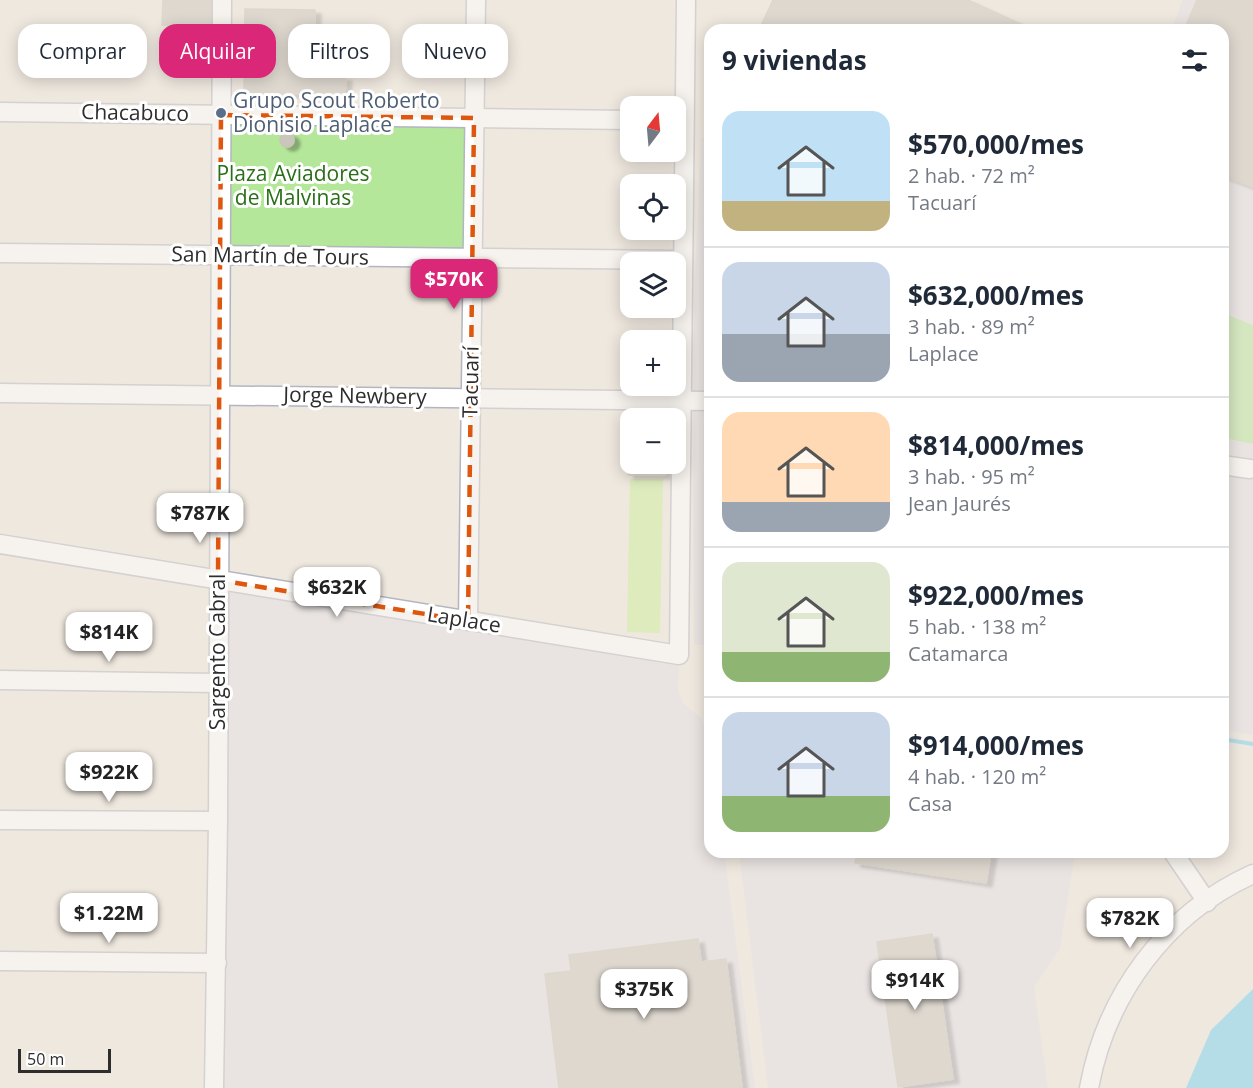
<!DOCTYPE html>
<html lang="es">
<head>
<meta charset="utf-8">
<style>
	body { margin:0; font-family:"Open Sans",sans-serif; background:#f6f6f7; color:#1f2937; height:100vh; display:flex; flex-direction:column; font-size:22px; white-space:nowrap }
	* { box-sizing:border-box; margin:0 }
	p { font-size:20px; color:#747a83 }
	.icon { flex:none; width:33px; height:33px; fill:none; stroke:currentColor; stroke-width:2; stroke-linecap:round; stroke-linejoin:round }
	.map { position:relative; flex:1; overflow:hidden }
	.drawer { position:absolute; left:704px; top:24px; width:525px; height:834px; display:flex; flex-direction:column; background:#fff; border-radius:18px; box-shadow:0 3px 15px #0003 }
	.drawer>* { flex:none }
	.top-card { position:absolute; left:18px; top:24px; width:570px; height:54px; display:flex; gap:12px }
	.needle { width:39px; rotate:16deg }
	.buttons { position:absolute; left:620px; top:96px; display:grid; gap:12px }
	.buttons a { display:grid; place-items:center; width:66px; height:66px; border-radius:12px; background:#fff; box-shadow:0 3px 15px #0003; font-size:30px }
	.scale { position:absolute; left:18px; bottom:15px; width:93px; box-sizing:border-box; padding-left:6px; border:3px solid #2d2d2d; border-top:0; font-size:16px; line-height:21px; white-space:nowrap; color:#2d2d2d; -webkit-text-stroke:4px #fff; paint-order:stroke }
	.price { position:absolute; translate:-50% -51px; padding:0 14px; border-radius:12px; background:#fff; color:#222; font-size:20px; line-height:39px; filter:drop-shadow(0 2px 3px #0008) }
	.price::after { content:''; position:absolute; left:50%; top:36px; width:18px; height:14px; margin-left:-9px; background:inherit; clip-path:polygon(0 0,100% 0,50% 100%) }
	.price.on { background:#db2777; color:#fff }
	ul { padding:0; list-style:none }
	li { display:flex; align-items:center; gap:18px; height:150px; padding:0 18px }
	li+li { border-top:2px solid #e0e1e3 }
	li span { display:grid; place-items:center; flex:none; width:168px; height:120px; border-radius:18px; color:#555 }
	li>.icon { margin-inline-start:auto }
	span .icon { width:72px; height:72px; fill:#fffc; stroke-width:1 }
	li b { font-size:26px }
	h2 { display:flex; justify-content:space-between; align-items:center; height:72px; padding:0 18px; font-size:26px }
	.tag { padding:0 21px; border-radius:18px; background:#fff; box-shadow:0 3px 15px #0003; font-size:21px; line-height:54px }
	.tag.on { background:#db2777; color:#fff }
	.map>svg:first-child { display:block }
	.industrial { fill:#e2e0e7 }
	.green { fill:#b4e79a }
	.pitch { fill:#c8ef96 }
	.water { fill:#6fd0f4 }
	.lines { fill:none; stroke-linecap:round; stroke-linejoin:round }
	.stream { stroke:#6fd0f4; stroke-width:4 }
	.building { fill:#cbc6bd; stroke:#cbc4b8; stroke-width:1.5; filter:url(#shadow) }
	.minor-casing { stroke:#b3b5c1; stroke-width:21 }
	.minor { stroke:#fff; stroke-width:18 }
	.marked { fill:none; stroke:#df570e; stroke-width:4.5; stroke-dasharray:12 8; stroke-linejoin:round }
	.service-dot { fill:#5c6f8a; stroke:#fff; stroke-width:2 }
	.labels { text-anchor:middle; stroke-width:6; stroke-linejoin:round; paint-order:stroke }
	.service-label { font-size:21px; fill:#4e5e75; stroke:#fff; text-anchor:start }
	.street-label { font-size:21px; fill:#2d2d2d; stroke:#fff }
	.park-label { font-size:21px; fill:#296f18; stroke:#fff }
</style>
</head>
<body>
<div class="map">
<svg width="1253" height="1088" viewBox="0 0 1253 1088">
	<defs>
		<filter id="shadow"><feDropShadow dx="6" dy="4" stdDeviation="1.5" flood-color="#0004"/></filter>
	</defs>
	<rect width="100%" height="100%" fill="#efe8df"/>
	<g class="industrial">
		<path d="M1183,0H1253V325L1223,313L1222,30H1171Z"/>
		<path d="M701,138H709V646L694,644L692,360Z"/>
		<path d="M1222,438L1253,444V735L1223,730Z"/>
		<path d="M225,588L679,665L678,690L683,703L701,718L706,729L710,749V852H724L755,1088H222Z"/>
		<path d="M739,852H1075L1060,948L1034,987L1048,1088H768Z"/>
	</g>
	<g class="green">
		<path d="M237,122L465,126L468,134L465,242L463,250L231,247L230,130L232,124Z"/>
		<path d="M1223,313L1253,325V444L1223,438Z"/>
	</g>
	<path class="pitch" d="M630,479H663L660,633L627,632Z"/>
	<path class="water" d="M1253,989V1088H1186L1211,1030Z"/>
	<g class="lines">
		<path class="stream" d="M1222,739L1253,744"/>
	</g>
	<g class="building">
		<path d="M163,0H211V26L162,25Z"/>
		<path d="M773,0H968L1034,30H759Z"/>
		<path d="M1197,0H1253V187L1222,175V30H1184Z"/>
		<path d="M245,9L315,10L314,76L346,77L345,95L244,93Z"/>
		<circle cx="287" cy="140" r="7"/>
		<rect x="628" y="464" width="37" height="11"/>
		<path d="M857,852H991L986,883L855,863Z"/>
		<path d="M932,934L953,1079L898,1087L877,942Z"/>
		<path d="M698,939L701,962L726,959L742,1088H559L545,974L571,971L569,955Z"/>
	</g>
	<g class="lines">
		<g class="minor-casing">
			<g id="minor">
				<path d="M0,112L630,120"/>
				<path d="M0,253L683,260"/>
				<path d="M0,393L710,401"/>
				<path d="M1222,465L1250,469"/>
				<path d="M0,544L679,655L686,0"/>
				<path d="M468,621L476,0"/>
				<path d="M0,680L218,683"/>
				<path d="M0,820L218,821"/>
				<path d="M1173,852L1207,902"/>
				<path d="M0,961L217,963"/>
				<path d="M214,1088L218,821L222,0"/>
				<path d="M1089,1088C1106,995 1166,913 1253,874"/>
			</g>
		</g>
		<use href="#minor" class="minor"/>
	</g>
	<path d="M0 0H1253V1088H0ZM221,115L474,118L468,621L218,580Z" fill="#efe8df" fill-opacity=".55" fill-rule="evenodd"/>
	<path class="marked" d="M221,115L474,118L468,621L218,580Z"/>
	<circle class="service-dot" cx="221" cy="113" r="6"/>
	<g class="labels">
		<g class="service-label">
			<text x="233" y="108">Grupo Scout Roberto<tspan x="233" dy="24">Dionisio Laplace</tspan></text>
		</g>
		<g class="street-label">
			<text transform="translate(135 113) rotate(1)" y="7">Chacabuco</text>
			<text transform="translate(270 256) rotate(1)" y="7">San Martín de Tours</text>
			<text transform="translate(471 382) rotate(-89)" y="7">Tacuarí</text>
			<text transform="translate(355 396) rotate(1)" y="7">Jorge Newbery</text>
			<text transform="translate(464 620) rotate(9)" y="7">Laplace</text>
			<text transform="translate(218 652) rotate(-90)" y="7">Sargento Cabral</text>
		</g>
		<g class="park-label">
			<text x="293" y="181">Plaza Aviadores<tspan x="293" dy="24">de Malvinas</tspan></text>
		</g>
	</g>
</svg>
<div class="buttons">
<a><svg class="needle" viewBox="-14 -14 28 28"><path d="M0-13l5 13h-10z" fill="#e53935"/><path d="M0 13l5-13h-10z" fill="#747a83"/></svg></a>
<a><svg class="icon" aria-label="locate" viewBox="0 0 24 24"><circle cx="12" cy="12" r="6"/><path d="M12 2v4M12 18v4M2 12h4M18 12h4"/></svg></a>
<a><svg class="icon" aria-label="layers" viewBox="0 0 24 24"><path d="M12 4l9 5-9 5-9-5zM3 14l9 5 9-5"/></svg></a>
<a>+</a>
<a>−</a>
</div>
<div class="scale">50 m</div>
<b class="price on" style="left:454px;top:310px">$570K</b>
<b class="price" style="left:200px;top:544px">$787K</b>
<b class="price" style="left:337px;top:618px">$632K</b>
<b class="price" style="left:109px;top:663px">$814K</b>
<b class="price" style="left:109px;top:803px">$922K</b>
<b class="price" style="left:109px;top:944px">$1.22M</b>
<b class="price" style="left:1130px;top:949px">$782K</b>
<b class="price" style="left:915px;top:1011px">$914K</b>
<b class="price" style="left:644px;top:1020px">$375K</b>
<div class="top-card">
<a class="tag">Comprar</a>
<a class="tag on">Alquilar</a>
<a class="tag">Filtros</a>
<a class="tag">Nuevo</a>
</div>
<section class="drawer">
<h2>9 viviendas<svg class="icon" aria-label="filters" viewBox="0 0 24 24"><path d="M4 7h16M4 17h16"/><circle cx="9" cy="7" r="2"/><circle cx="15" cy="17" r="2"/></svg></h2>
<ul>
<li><span style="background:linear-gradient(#bfe0f5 75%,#c2b280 0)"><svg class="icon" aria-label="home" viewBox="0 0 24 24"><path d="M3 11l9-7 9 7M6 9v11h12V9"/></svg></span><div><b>$570,000/mes</b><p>2 hab. · 72 m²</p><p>Tacuarí</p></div></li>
<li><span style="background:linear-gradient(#c9d6e8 60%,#9aa5b1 0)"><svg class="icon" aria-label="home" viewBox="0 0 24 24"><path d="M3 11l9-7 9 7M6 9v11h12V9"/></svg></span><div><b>$632,000/mes</b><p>3 hab. · 89 m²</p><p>Laplace</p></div></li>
<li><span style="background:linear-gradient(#ffd9b3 75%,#9aa5b1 0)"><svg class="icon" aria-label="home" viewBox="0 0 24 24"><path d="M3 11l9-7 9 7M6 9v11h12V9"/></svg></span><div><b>$814,000/mes</b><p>3 hab. · 95 m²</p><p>Jean Jaurés</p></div></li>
<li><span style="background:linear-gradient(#dfe7d0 75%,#8fb573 0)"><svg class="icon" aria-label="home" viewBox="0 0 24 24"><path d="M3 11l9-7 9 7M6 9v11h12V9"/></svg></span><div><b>$922,000/mes</b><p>5 hab. · 138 m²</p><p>Catamarca</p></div></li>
<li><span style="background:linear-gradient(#c9d6e8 70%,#8fb573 0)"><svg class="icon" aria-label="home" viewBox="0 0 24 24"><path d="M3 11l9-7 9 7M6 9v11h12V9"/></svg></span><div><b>$914,000/mes</b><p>4 hab. · 120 m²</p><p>Casa</p></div></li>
</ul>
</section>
</div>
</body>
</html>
